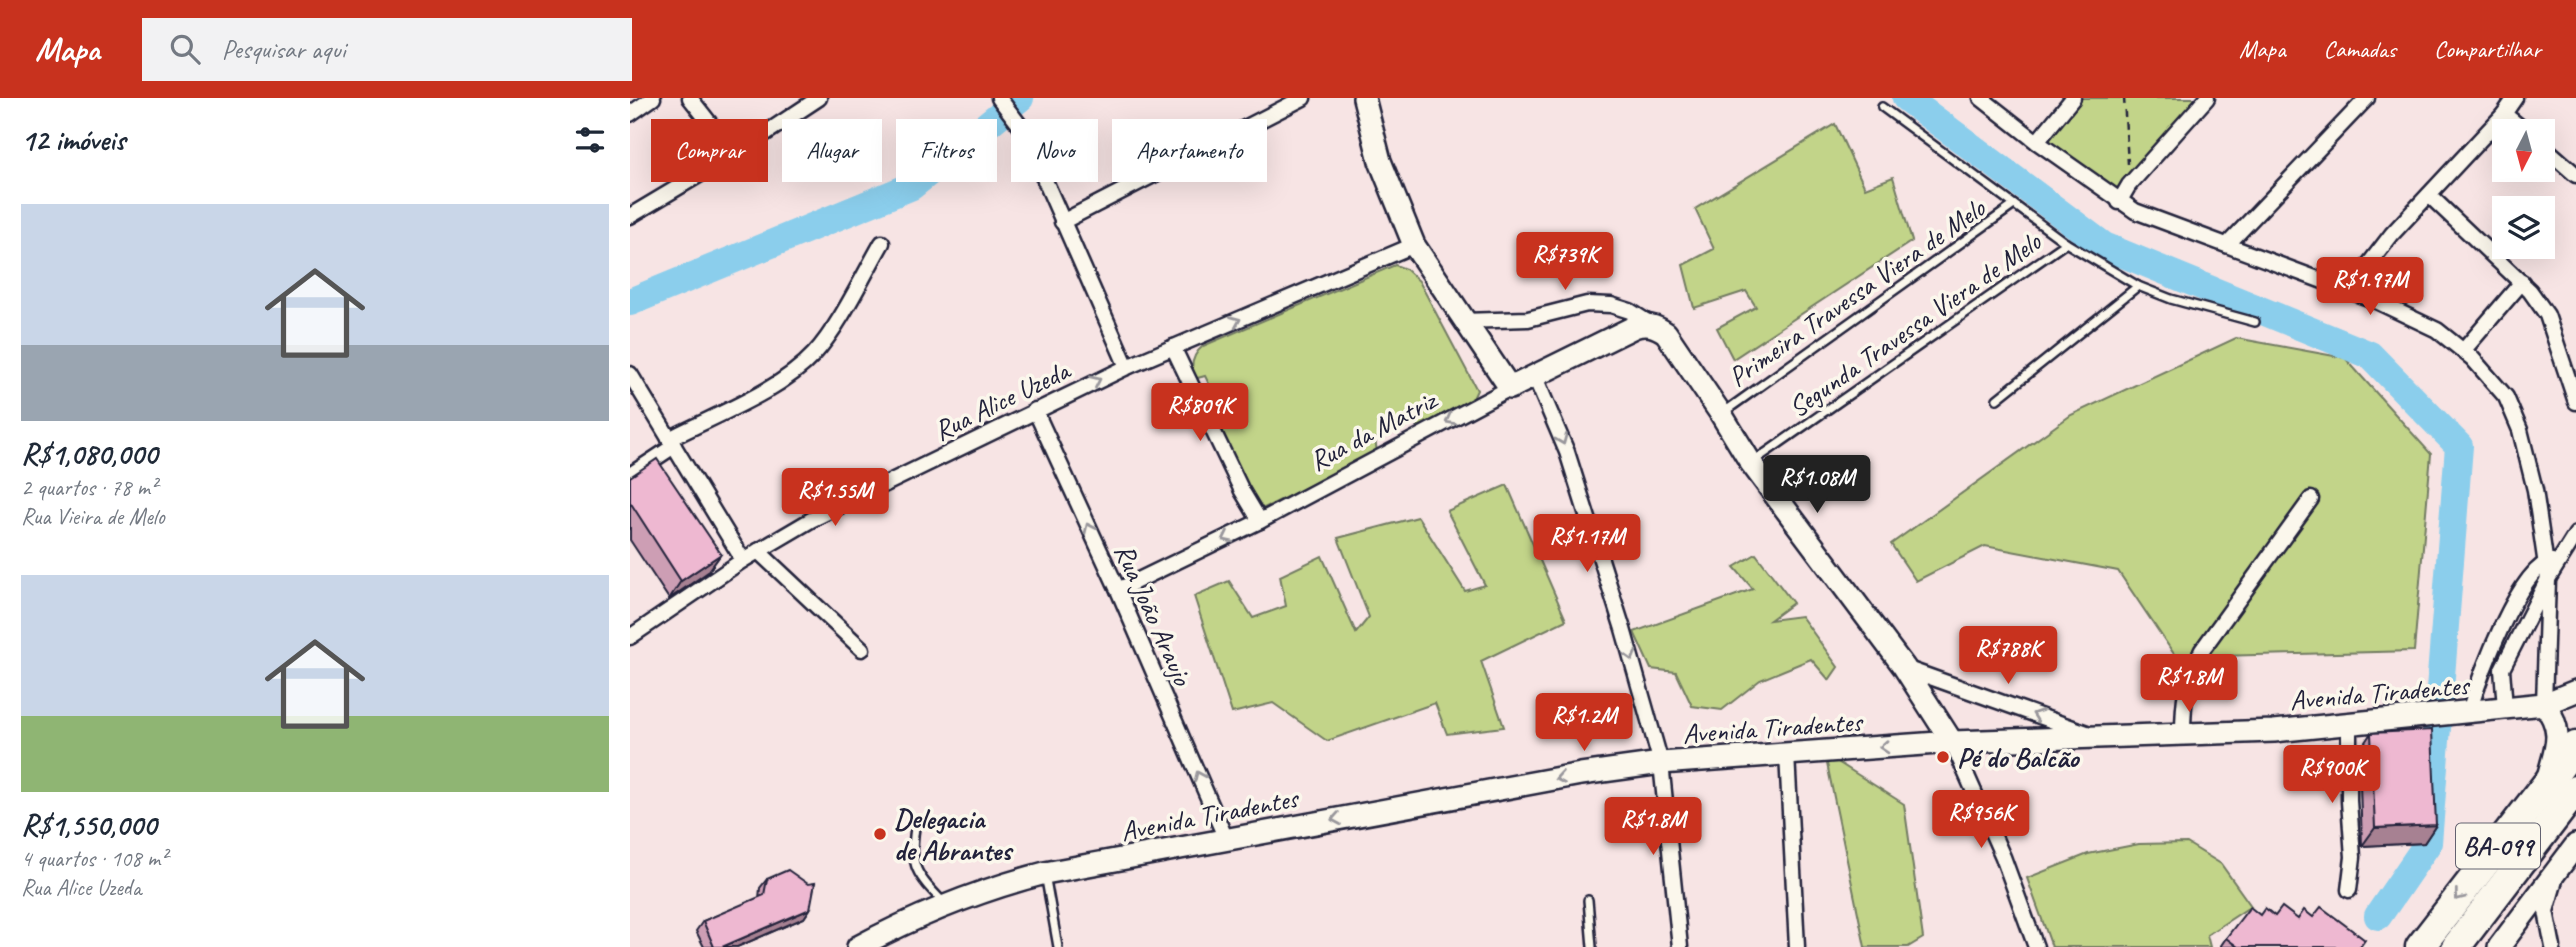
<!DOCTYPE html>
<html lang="pt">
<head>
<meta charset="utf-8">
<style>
	body { margin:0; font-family:Caveat,sans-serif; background:#f2f2f3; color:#1f2937; height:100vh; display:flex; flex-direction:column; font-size:26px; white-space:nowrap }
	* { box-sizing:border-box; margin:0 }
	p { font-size:23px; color:#747a83 }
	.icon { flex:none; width:38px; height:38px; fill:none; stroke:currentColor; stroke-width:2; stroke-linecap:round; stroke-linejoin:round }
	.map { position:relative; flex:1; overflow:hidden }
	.sheet { display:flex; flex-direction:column; background:#fff; width:630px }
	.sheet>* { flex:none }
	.guide { position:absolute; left:21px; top:21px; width:665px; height:63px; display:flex; gap:14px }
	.needle { width:46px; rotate:186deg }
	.controls { position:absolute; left:1862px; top:21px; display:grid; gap:14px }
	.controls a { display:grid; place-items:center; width:63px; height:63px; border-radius:0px; background:#fff; box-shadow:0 7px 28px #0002; font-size:35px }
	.price { position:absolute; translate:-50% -60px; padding:0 16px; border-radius:7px; background:#c8321e; color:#fff; font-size:23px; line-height:46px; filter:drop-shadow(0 2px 4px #0008) }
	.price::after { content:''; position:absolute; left:50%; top:42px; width:21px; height:16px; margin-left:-10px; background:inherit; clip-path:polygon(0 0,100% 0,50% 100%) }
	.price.on { background:#222; color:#fff }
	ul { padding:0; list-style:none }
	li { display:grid; align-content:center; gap:14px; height:371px; padding:0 21px }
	li span { display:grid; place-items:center; height:217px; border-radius:0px; color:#555 }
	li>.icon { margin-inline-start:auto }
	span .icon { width:126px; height:126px; fill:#fffc; stroke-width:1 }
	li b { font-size:30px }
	h2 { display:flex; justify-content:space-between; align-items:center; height:84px; padding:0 21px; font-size:30px }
	.tag { padding:0 24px; border-radius:0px; background:#fff; box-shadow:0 7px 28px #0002; font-size:24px; line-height:63px }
	.tag.on { background:#c8321e; color:#fff }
	header { display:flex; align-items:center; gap:42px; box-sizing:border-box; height:98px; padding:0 35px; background:#c8321e; color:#fff }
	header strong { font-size:33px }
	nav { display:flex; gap:38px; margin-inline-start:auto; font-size:24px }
	.search { width:490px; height:63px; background:#f2f2f3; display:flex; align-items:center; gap:18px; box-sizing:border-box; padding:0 24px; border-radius:0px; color:#747a83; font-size:26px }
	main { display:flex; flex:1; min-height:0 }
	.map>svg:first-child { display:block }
	.green { fill:#c2d489; stroke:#727b62; stroke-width:2 }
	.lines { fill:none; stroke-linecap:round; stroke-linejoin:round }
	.river { stroke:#8bceec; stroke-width:28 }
	.lane-casing { stroke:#22223b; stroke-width:12 }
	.street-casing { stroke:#22223b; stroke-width:19 }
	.secondary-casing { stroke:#22223b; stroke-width:26 }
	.highway-casing { stroke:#22223b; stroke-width:33 }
	.path { stroke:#22223b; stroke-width:2.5; stroke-dasharray:7 5; stroke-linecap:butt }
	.lane { stroke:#fbf7ec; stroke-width:7 }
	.street { stroke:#fbf7ec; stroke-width:14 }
	.secondary { stroke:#fbf7ec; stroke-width:21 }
	.highway { stroke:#fbf7ec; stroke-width:28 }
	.wall { fill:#cd9eb4; stroke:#22223b; stroke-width:2 }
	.shaded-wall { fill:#a78192; stroke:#22223b; stroke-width:2 }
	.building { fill:#eeb8d1; stroke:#22223b; stroke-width:2 }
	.oneway { stroke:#99979c }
	.poi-dot { fill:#c8321e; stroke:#fbf7ec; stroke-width:2.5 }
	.labels { text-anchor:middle; stroke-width:7; stroke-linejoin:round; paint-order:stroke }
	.shield { fill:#fbf7ec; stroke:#636270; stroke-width:2 }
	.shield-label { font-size:26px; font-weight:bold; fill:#22223b }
	.street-label { font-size:28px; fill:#22223b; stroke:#fbf7ec }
	.poi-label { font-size:28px; font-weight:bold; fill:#22223b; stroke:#fbf7ec; text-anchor:start }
</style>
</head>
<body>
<header>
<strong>Mapa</strong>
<div class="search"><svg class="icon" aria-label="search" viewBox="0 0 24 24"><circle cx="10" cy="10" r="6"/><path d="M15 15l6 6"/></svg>Pesquisar aqui</div>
<nav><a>Mapa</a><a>Camadas</a><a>Compartilhar</a></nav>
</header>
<main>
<section class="sheet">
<h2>12 imóveis<svg class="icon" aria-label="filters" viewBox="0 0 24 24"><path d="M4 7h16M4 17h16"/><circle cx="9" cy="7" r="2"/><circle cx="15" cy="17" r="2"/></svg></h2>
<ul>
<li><span style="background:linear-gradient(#c9d6e8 65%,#9aa5b1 0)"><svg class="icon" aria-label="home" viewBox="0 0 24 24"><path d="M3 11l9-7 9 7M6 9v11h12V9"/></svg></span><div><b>R$1,080,000</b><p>2 quartos · 78 m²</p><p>Rua Vieira de Melo</p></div></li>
<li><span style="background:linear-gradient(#c9d6e8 65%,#8fb573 0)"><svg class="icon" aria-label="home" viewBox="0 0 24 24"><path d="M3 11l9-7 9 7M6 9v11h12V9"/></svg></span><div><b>R$1,550,000</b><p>4 quartos · 108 m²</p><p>Rua Alice Uzeda</p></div></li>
</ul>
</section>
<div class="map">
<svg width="1946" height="849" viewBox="0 0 1946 849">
	<rect width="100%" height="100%" fill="#f7e4e4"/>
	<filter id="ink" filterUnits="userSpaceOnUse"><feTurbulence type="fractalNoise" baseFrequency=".0143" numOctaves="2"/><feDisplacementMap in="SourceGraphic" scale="14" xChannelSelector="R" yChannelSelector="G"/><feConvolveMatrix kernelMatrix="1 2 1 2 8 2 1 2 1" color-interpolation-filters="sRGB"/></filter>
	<g filter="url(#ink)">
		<g class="green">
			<path d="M1443,0H1581L1488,105L1408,45Z"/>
			<path d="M1205,26L1235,90L1263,79L1282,143L1103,261L1087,230L1126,209L1116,193L1064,210L1053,167L1084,151L1065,111Z"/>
			<path d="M765,167L776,171L789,183L847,292L840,307L792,333L783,322L745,341L747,354L628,413L585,327L595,318L575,278L564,281C560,268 562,257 573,248Z"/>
			<path d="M1606,240L1715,260L1801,356L1784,553L1546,559L1488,473L1355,448L1286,483L1261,446L1441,317Z"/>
			<path d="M877,387L936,522L851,563L874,629L817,636L805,605L697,643L643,605L602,615L564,498L599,483L623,520L656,508L650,478L692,458L726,535L739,519L708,440L788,419L835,493L855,487L817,413Z"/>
			<path d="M1126,456L1163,505L1140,522L1171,518L1208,569L1199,582L1181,561L1130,582L1092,612L1062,608L1046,574L1021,571L1004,534L1123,491L1104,469Z"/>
			<path d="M1195,656L1274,706L1293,840L1278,849H1235Z"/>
			<path d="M1557,745L1591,766L1621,808L1577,837L1580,849H1422L1397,780L1458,756L1509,746Z"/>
		</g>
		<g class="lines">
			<g class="river">
				<path d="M1276,0L1474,148L1740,257L1829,348L1798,745L1748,818"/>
				<path d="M0,204L282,88L390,0"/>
			</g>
			<g class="lane-casing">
				<g id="lane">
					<path d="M1252,9L1436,145L1508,188L1541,201L1625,224"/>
					<path d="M1367,301L1508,188"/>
					<path d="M1094,314L1384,107"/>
					<path d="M1124,363L1436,145"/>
					<path d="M285,730C279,769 287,777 314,805"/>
					<path d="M415,776L428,849"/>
					<path d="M958,802L962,849"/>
				</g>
			</g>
			<g class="street-casing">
				<g id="street">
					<path d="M60,0L104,56"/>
					<path d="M369,0L391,29L399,46L497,269"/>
					<path d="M1351,0L1407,44L1505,113L1744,202L1807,232L1842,260L1876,299L1890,332L1905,392L1918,481L1914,606"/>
					<path d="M0,16L23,0"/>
					<path d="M1874,16L1895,33"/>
					<path d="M1407,44L1443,0"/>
					<path d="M1913,48L1946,77"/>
					<path d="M1799,97L1900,193L1917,217L1946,304"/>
					<path d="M1489,104L1499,87L1577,0"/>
					<path d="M0,118L104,56L189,0"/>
					<path d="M432,124L673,0"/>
					<path d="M1597,147L1737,0"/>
					<path d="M1719,192L1762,136L1874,16L1885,0"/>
					<path d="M833,223L898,221L957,206L981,207L1000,213L1022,227"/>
					<path d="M543,249L612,393L630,423"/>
					<path d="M1833,253L1892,184"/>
					<path d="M0,276L113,462"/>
					<path d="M905,279L937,354L993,531L1031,665L1050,849"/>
					<path d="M405,312L488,492L596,741"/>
					<path d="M39,341C85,317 149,294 184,256C209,229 233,178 252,145"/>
					<path d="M0,377L44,348"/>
					<path d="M128,453L232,551"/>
					<path d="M488,492L630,423L880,290"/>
					<path d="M0,539L113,462L181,422L497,269L784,147"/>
					<path d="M1275,570L1457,635"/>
					<path d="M1875,610L1872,571L1918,481L1946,436"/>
					<path d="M1839,614C1848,584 1889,467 1922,463"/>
					<path d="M1719,626V703L1723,759L1719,792"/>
					<path d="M1553,637C1553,601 1555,585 1572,552L1681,401"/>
					<path d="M1322,644L1373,759L1406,849"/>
					<path d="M1157,656L1167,849"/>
					<path d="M1923,849L1916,813L1925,782"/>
				</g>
			</g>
			<g class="secondary-casing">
				<g id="secondary">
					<path d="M734,0L750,63L784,147L880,290L1004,229C1016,225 1025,227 1036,235L1091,316L1121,365L1274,569L1322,644"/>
					<path d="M1914,606C1935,633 1926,649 1918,679"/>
					<path d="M228,849C287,817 350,792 415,775L951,676L1031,665L1322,644L1644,633L1914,606L1946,593"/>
					<path d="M1869,849L1946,747"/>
				</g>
			</g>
			<g class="highway-casing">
				<g id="highway">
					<path d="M1790,849L1946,648"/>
					<path d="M1826,849L1946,692"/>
				</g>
			</g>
			<path class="path" d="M1494,0L1498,66"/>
			<use href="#lane" class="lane"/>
			<use href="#street" class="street"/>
			<use href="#secondary" class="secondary"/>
			<use href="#highway" class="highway"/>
		</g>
		<g class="wall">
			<path d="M0,379L91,456L78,474L39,501L0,442Z"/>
			<path d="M1741,635L1806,727L1794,745L1732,748L1729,653Z"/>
			<path d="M137,781L180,811L174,820L107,849H74L66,833L73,823L129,800L130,790Z"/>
			<path d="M1630,817L1668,821L1683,819L1731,849H1590L1596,840Z"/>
		</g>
		<g class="shaded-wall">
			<path d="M91,456L78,474L39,501L51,483Z"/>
			<path d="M1806,727L1794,745L1732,748L1745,730Z"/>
			<path d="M180,811L174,820L107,849H92Z"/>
		</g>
		<g class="building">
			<path d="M27,361L91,456L51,483L0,404V379Z"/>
			<path d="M1802,632L1806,727L1745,730L1741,635Z"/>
			<path d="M158,772L178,786L185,785L180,811L92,849H84L73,823L134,797L137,781Z"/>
			<path d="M1620,809L1630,817L1635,810L1645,818L1652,809L1668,821L1674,812L1683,819L1691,809L1735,842L1730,849H1608L1596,840Z"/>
		</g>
		<defs><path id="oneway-chevron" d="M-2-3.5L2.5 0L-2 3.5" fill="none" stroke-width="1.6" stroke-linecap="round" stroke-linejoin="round" transform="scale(1.75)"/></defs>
		<g class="oneway">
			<use href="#oneway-chevron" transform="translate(606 223) rotate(-23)"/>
			<use href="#oneway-chevron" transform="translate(466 283) rotate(-25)"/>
			<use href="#oneway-chevron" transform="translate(820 322) rotate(152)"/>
			<use href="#oneway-chevron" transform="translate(932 342) rotate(68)"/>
			<use href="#oneway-chevron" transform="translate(459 430) rotate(-115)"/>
			<use href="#oneway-chevron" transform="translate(597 440) rotate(154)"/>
			<use href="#oneway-chevron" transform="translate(1001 558) rotate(74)"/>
			<use href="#oneway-chevron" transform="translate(1407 617) rotate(-160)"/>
			<use href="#oneway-chevron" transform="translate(1254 649) rotate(176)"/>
			<use href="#oneway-chevron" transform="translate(569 678) rotate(-114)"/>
			<use href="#oneway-chevron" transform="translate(930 680) rotate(170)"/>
			<use href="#oneway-chevron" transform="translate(706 721) rotate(170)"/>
			<use href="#oneway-chevron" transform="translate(1829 798) rotate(128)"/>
		</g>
	</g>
	<g class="poi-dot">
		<circle cx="1313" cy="659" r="7"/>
		<circle cx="250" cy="736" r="7"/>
	</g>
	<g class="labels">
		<rect class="shield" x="1826" y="725.5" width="84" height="45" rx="5"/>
		<g class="shield-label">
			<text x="1868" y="757">BA-099</text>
		</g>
		<g class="street-label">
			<text transform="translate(1226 194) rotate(-35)" y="10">Primeira Travessa Viera de Melo</text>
			<text transform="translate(1284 226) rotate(-35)" y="10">Segunda Travessa Viera de Melo</text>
			<text transform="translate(371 302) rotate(-26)" y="10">Rua Alice Uzeda</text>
			<text transform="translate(742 332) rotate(-28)" y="10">Rua da Matriz</text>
			<text transform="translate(524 516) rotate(66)" y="10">Rua João Araujo</text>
			<text transform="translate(1749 594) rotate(-5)" y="10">Avenida Tiradentes</text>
			<text transform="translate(1142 629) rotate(-4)" y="10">Avenida Tiradentes</text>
			<text transform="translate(579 716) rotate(-11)" y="10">Avenida Tiradentes</text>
		</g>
		<g class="poi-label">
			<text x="1327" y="669">Pé do Balcão</text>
			<text x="264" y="730">Delegacia<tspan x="264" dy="32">de Abrantes</tspan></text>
		</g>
	</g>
</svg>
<div class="controls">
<a><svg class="needle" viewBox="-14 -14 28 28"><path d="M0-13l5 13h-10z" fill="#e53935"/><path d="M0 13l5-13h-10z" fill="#747a83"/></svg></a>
<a><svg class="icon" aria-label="layers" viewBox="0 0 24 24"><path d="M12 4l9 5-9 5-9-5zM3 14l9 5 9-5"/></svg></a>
</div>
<b class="price" style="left:935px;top:194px">R$739K</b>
<b class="price" style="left:1740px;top:219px">R$1.97M</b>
<b class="price" style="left:570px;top:345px">R$809K</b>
<b class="price on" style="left:1187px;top:417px">R$1.08M</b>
<b class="price" style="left:205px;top:430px">R$1.55M</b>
<b class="price" style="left:957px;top:476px">R$1.17M</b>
<b class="price" style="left:1378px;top:588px">R$788K</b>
<b class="price" style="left:1559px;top:616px">R$1.8M</b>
<b class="price" style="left:954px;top:655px">R$1.2M</b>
<b class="price" style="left:1702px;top:707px">R$900K</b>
<b class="price" style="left:1351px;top:752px">R$956K</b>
<b class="price" style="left:1023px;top:759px">R$1.8M</b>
<div class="guide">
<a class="tag on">Comprar</a>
<a class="tag">Alugar</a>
<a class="tag">Filtros</a>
<a class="tag">Novo</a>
<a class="tag">Apartamento</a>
</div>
</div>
</main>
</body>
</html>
